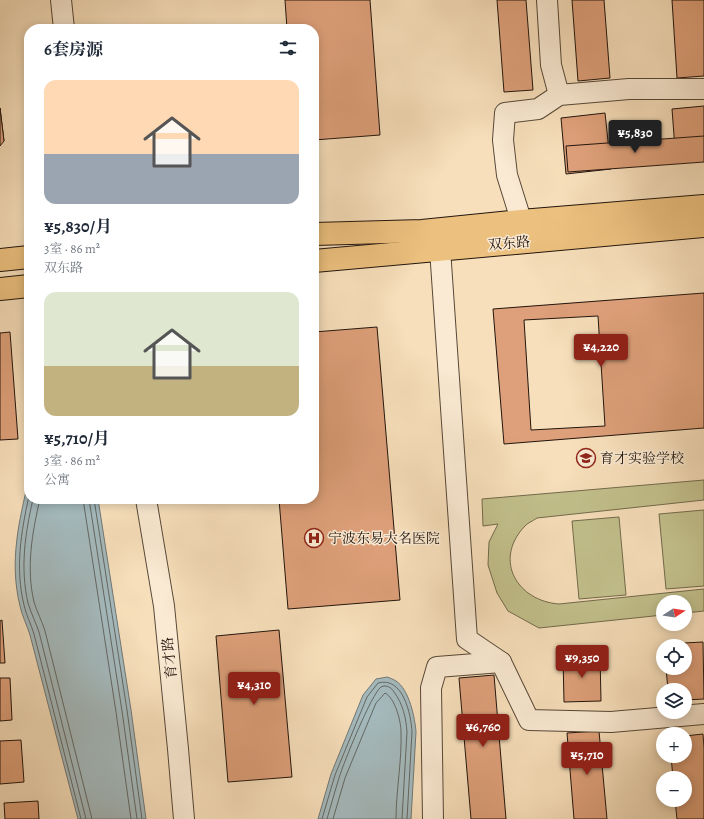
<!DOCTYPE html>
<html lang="zh">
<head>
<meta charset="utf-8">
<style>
	body { margin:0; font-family:Alegreya,"Noto Serif SC",serif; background:#f2f2f3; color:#1f2937; height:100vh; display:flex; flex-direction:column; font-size:15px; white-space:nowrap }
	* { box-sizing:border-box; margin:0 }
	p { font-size:13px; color:#747a83 }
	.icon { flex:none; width:22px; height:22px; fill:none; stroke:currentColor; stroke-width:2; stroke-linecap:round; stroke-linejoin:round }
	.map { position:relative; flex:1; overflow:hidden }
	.details { position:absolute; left:24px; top:24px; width:295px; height:480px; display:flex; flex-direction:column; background:#fff; border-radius:16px; box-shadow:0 2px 10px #0003 }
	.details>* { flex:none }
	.needle { width:26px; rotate:78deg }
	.controls { position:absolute; left:656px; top:595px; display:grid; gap:8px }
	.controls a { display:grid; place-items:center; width:36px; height:36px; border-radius:50%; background:#fff; box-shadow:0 2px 10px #0003; font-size:20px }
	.price { position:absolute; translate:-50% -34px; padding:0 9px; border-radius:4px; background:#8f2418; color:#fff; font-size:13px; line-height:26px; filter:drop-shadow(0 1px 2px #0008) }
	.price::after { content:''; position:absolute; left:50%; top:24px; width:12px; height:9px; margin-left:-6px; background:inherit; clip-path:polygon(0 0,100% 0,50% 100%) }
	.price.on { background:#222; color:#fff }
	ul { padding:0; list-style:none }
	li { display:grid; align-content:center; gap:8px; height:212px; padding:0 20px }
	li span { display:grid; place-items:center; height:124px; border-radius:12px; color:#555 }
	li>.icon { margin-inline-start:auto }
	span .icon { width:72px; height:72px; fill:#fffc; stroke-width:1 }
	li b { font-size:17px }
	h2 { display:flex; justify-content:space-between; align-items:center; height:48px; padding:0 20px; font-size:17px }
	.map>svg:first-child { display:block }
	.green { fill:#c2c08c; stroke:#726a4c }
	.water { fill:#a4b9bc; stroke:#707776 }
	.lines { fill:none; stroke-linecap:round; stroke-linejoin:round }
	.shore { stroke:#636764; stroke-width:1 }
	.building { fill:#dea07a; stroke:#22150d; fill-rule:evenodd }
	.minor-casing { stroke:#574838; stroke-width:22 }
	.major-casing { stroke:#22150d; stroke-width:24 }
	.minor { stroke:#faead3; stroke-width:20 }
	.major { stroke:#ecc07e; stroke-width:22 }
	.labels { text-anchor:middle; stroke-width:3; stroke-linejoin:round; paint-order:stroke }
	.street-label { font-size:14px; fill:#22150d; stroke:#faead3 }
	.poi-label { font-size:14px; fill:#22150d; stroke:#faead3; text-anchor:start }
</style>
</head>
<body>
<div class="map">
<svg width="704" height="819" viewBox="0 0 704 819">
	<rect width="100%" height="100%" fill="#f7dfbb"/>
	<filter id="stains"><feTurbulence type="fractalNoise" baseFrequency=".005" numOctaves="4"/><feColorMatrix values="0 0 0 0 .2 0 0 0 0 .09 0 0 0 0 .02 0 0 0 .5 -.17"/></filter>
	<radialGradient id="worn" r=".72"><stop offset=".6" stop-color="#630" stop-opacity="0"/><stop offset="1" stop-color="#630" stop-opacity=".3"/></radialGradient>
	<g class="green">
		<path d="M704,480V500L537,518C533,521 527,523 524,527C493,561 518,601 559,604L704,589V611L685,613V602H663V615L539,628L508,611L497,593L488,565L489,542L498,524L483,526L482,499Z"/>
		<path d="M704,510V586L666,589L659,514Z"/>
		<path d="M619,517L626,595L579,599L572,521Z"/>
	</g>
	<g class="water">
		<path d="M29,478V499H98L131,710L146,819H78L30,635C27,625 22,616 20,606C9,561 19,522 29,478Z"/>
		<path d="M387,677C390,678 393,679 396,681C409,689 415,718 416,732L411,819H318L331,774L363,695L376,679Z"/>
	</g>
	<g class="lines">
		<g class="shore">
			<path d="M29,496C21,532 15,568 24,605C26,615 31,624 34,634L81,819"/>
			<path d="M33,499C25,534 20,568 28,603C31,613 36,623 39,632L86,819"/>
			<path d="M40,499C32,533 26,568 34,602C37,612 42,621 45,631L92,819"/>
			<path d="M83,499L116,712L131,819"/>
			<path d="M89,499L122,711L137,819"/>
			<path d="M94,499L127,710L142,819"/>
			<path d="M322,819L335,775L367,697L378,683C403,676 411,714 412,732L407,819"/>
			<path d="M327,819C331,805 335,791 339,778C343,764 372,693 381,687C386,684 392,688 394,692C403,704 406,718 407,732L402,819"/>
			<path d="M333,819L345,778L376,703L385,693C395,698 401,721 401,732C402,761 396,790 396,819"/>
		</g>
	</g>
	<g class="building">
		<path d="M285,0H370L380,135L314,140V29H287Z"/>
		<path d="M497,0H526L533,90L504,92Z"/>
		<path d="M572,0H604L610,78L578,81Z"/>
		<path d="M672,0H704V76L677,78Z"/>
		<path d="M704,106V160L676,162L672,109Z"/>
		<path d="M0,108L4,141H0Z"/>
		<path d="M0,108L4,141L0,146Z"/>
		<path d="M605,113L611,169L566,174L561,118Z"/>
		<path d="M704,136V162L568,172L566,146Z"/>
		<path d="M704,293V428L504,444L493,309ZM598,316L605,426L531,430L524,320Z"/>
		<path d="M377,327L400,600L288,609L279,499H314V332Z"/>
		<path d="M10,332L18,439L0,440V333Z"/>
		<path d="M2,620L5,663H0V621Z"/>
		<path d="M279,630L292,777L228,782L216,636Z"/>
		<path d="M703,642L704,699L685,700V690H668L666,668H685V646H665V644Z"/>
		<path d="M600,656L601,701L564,702L563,657Z"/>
		<path d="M494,675L506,819H471L459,678Z"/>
		<path d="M0,678H10L12,720L0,721Z"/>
		<path d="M599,731L607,819H574L567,733Z"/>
		<path d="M703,734L704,748V819H677L675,800H685V778H673L671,756H685V736Z"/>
		<path d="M21,740L24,782L0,784V741Z"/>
		<path d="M38,801L39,819H5L4,803Z"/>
	</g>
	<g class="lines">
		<g class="minor-casing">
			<g id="minor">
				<path d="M61,0L64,29"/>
				<path d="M547,0L551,65L559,95"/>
				<path d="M526,236L507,175L503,140L505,113L538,109L559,95L629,89H704"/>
				<path d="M440,249L467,639L501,662L529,720L611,722L704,714"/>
				<path d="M146,499L164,606L178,749L184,819"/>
				<path d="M433,819L431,688L437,667L501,662"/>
			</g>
		</g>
		<g class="major-casing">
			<g id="major">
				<path d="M314,234L422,231L521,221L704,206"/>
				<path d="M0,260L29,257"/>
				<path d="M314,261L704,226"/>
				<path d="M0,289L29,286"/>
			</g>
		</g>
		<use href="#minor" class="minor"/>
		<use href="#major" class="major"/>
	</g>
	<defs>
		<g id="school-ring" transform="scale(1)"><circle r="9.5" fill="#faead3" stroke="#8f2418" stroke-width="1.5"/><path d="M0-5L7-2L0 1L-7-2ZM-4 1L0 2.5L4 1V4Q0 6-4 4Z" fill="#8f2418"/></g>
		<g id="hospital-ring" transform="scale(1)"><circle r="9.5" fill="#faead3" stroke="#8f2418" stroke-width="1.5"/><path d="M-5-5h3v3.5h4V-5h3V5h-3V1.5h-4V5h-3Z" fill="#8f2418"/></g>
	</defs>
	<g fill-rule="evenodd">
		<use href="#school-ring" x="586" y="458"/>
		<use href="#hospital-ring" x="314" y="538"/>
	</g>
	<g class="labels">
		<g class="street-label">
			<text transform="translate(509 243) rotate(-5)" y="5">双东路</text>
			<text transform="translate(169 658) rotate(-96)" y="5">育才路</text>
		</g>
		<g class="poi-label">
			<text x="600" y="463">育才实验学校</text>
			<text x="328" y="543">宁波东易大名医院</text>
		</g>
	</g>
	<rect width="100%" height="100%" filter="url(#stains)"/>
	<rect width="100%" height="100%" fill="url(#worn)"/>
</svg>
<div class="controls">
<a><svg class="needle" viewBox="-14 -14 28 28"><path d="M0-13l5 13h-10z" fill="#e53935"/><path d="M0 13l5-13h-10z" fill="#747a83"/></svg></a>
<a><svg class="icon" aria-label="locate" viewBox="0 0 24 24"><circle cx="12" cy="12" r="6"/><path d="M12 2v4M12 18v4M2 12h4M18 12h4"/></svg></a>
<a><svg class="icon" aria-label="layers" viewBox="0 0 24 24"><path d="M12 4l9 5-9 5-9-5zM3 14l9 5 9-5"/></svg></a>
<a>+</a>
<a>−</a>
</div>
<b class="price on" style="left:635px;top:154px">¥5,830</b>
<b class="price" style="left:601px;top:368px">¥4,220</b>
<b class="price" style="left:582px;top:679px">¥9,350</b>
<b class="price" style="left:254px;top:706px">¥4,310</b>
<b class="price" style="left:483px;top:748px">¥6,760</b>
<b class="price" style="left:587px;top:776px">¥5,710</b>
<section class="details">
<h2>6套房源<svg class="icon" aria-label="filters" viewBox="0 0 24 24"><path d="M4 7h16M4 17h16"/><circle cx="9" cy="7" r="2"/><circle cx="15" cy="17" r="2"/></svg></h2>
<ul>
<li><span style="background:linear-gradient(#ffd9b3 60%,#9aa5b1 0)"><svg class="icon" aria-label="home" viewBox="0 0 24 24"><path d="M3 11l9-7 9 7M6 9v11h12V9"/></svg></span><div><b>¥5,830/月</b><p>3室 · 86 m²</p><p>双东路</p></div></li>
<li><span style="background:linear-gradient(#dfe7d0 60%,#c2b280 0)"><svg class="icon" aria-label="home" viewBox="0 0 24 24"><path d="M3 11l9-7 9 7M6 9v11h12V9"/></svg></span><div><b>¥5,710/月</b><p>3室 · 86 m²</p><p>公寓</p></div></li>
</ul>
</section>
</div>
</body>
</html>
